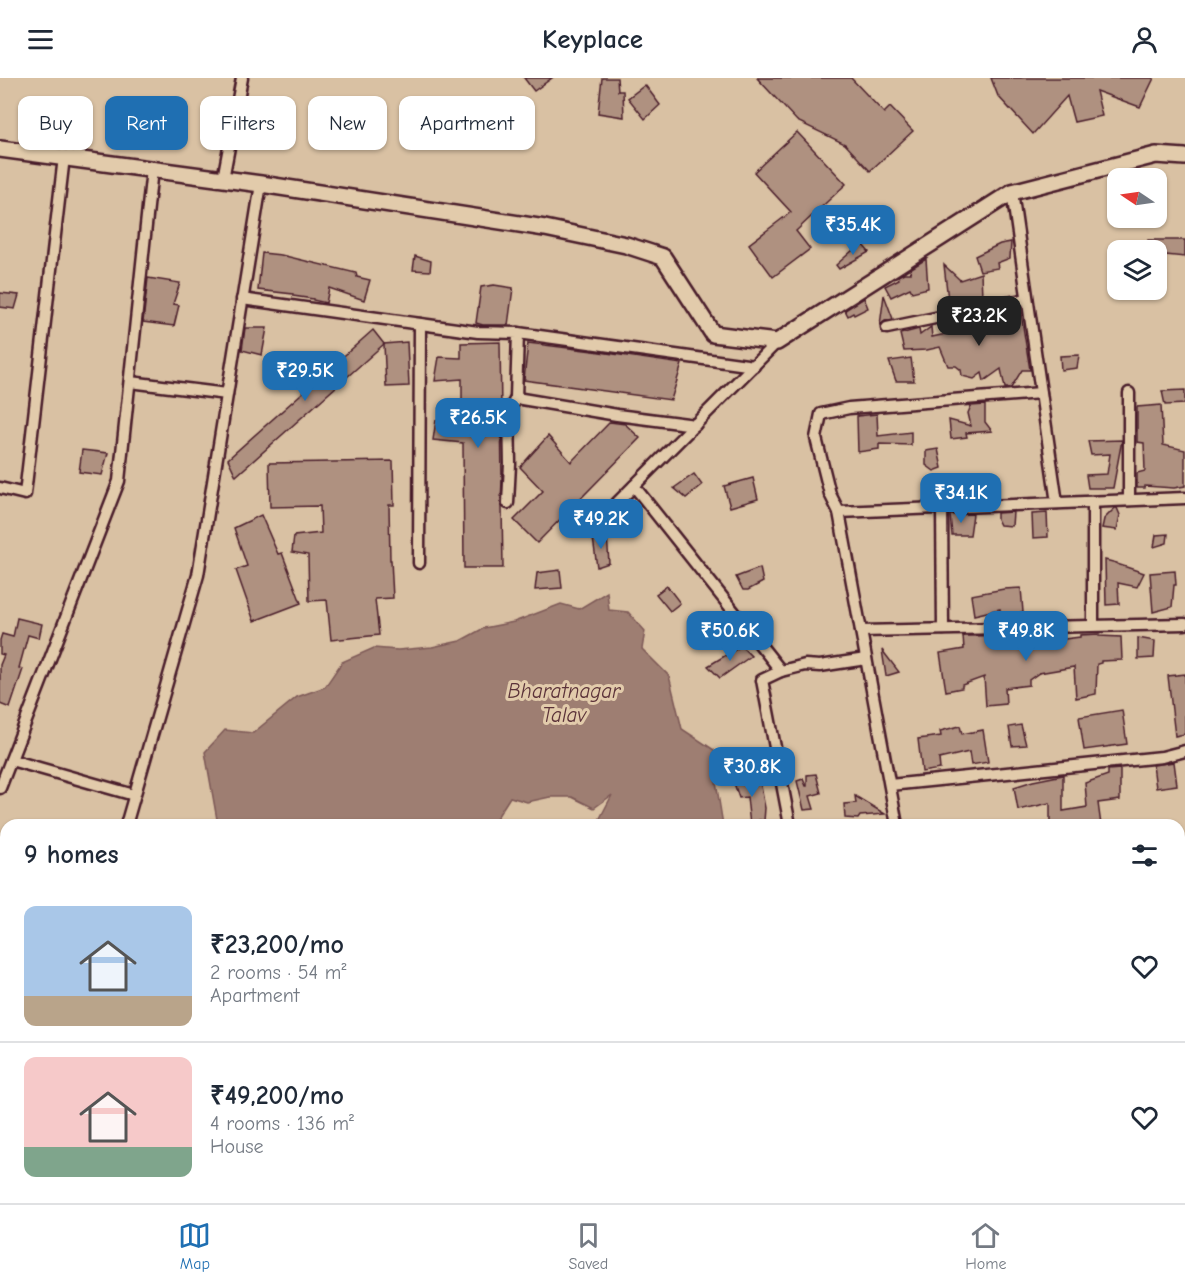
<!DOCTYPE html>
<html lang="en">
<head>
<meta charset="utf-8">
<style>
	body { margin:0; font-family:"Comic Neue",sans-serif; background:#f6f6f7; color:#1f2937; height:100vh; display:flex; flex-direction:column; font-size:22px; white-space:nowrap }
	* { box-sizing:border-box; margin:0 }
	p { font-size:20px; color:#747a83 }
	.icon { flex:none; width:33px; height:33px; fill:none; stroke:currentColor; stroke-width:2; stroke-linecap:round; stroke-linejoin:round }
	.map { position:relative; flex:1; overflow:hidden }
	.drawer { position:absolute; left:0px; top:741px; width:1185px; height:384px; display:flex; flex-direction:column; background:#fff; border-radius:18px 18px 0 0; box-shadow:0 2px 4px #0004 }
	.drawer>* { flex:none }
	.top-card { position:absolute; left:18px; top:18px; width:600px; height:54px; display:flex; gap:12px }
	.needle { width:39px; rotate:283deg }
	.tools { position:absolute; left:1107px; top:90px; display:grid; gap:12px }
	.tools a { display:grid; place-items:center; width:60px; height:60px; border-radius:12px; background:#fff; box-shadow:0 2px 4px #0004; font-size:30px }
	.price { position:absolute; translate:-50% -51px; padding:0 14px; border-radius:12px; background:#1f6fb2; color:#fff; font-size:20px; line-height:39px; filter:drop-shadow(0 2px 3px #0008) }
	.price::after { content:''; position:absolute; left:50%; top:36px; width:18px; height:14px; margin-left:-9px; background:inherit; clip-path:polygon(0 0,100% 0,50% 100%) }
	.price.on { background:#222; color:#fff }
	ul { padding:0; list-style:none }
	li { display:flex; align-items:center; gap:18px; height:150px; padding:0 24px }
	li+li { border-top:2px solid #e0e1e3 }
	li span { display:grid; place-items:center; flex:none; width:168px; height:120px; border-radius:12px; color:#555 }
	li>.icon { margin-inline-start:auto }
	span .icon { width:72px; height:72px; fill:#fffc; stroke-width:1 }
	li b { font-size:26px }
	h2 { display:flex; justify-content:space-between; align-items:center; height:72px; padding:0 24px; font-size:26px }
	.pill { padding:0 21px; border-radius:12px; background:#fff; box-shadow:0 2px 4px #0004; font-size:21px; line-height:54px }
	.pill.on { background:#1f6fb2; color:#fff }
	header { display:flex; justify-content:space-between; align-items:center; height:78px; padding:0 24px; background:#fff; font-size:27px; font-weight:700 }
	.tab-bar { display:flex; justify-content:space-around; align-items:center; height:84px; border-top:2px solid #e0e1e3; background:#fff; font-size:16px; color:#747a83 }
	.tab-bar a { display:grid; justify-items:center; gap:3px }
	.tab-bar .on { color:#1f6fb2 }
	.map>svg:first-child { display:block }
	.water { fill:#9e7e72; stroke:#7c5856; stroke-width:1.5 }
	.building { fill:#af9180; stroke:#4a1f2b; stroke-width:1.5 }
	.lines { fill:none; stroke-linecap:round; stroke-linejoin:round }
	.street-casing { stroke:#4a1f2b; stroke-width:15 }
	.secondary-casing { stroke:#4a1f2b; stroke-width:20 }
	.street { stroke:#e2cbab; stroke-width:10 }
	.secondary { stroke:#e2cbab; stroke-width:15 }
	.labels { text-anchor:middle; stroke-width:6; stroke-linejoin:round; paint-order:stroke }
	.water-label { font-size:21px; font-style:italic; fill:#5b3239; stroke:#e2cbab }
</style>
</head>
<body>
<header><svg class="icon" aria-label="menu" viewBox="0 0 24 24"><path d="M4 6h16M4 12h16M4 18h16"/></svg>Keyplace<svg class="icon" aria-label="person" viewBox="0 0 24 24"><circle cx="12" cy="8" r="4"/><path d="M4 21q1-7 8-7t8 7"/></svg></header>
<div class="map">
<svg width="1185" height="1125" viewBox="0 0 1185 1125">
	<rect width="100%" height="100%" fill="#d9c1a3"/>
	<filter id="ink" filterUnits="userSpaceOnUse"><feTurbulence type="fractalNoise" baseFrequency=".0167" numOctaves="2"/><feDisplacementMap in="SourceGraphic" scale="12" xChannelSelector="R" yChannelSelector="G"/><feConvolveMatrix kernelMatrix="1 2 1 2 8 2 1 2 1" color-interpolation-filters="sRGB"/></filter>
	<g filter="url(#ink)">
		<path class="water" d="M607,514L609,532L628,534L645,553L642,571L669,598L682,651L714,672L716,704L723,747H598L597,746L612,717L594,730L572,719H550L527,724L510,719L494,744L485,747H218L205,674L225,652L253,655L297,619L325,609L342,584L374,570L398,572L432,569L460,563L484,550L514,544L561,526L579,531Z"/>
		<g class="building">
			<path d="M524,0H552L534,13Z"/>
			<path d="M602,0H617L618,13H623L624,39L598,35Z"/>
			<path d="M757,0H851L884,35L890,29L913,53L870,93L845,66L797,43Z"/>
			<path d="M991,0H1154L1140,29L1096,13L1102,38L1074,44L1067,18L1033,56L998,18Z"/>
			<path d="M645,7L660,27L645,41L628,20Z"/>
			<path d="M797,54L846,106L796,153L810,171L773,199L749,166L791,134L754,94Z"/>
			<path d="M1148,162H1185V179L1156,176V172H1148Z"/>
			<path d="M1011,164L1010,180L997,185L998,190L980,193L975,178L1000,166Z"/>
			<path d="M861,165L869,174L839,191L836,187Z"/>
			<path d="M262,175L281,177L356,195L357,199L370,202L364,222L329,210L326,225L313,222V221L293,218V216L258,212Z"/>
			<path d="M415,178L431,183L430,193L413,192Z"/>
			<path d="M926,181L928,210L912,214L910,210L891,219L885,208L899,201L898,198L904,195H911L910,191Z"/>
			<path d="M944,187L960,202L981,195L982,218L989,217L999,219L949,230Z"/>
			<path d="M148,200L180,205L173,226L179,227L174,248L143,244Z"/>
			<path d="M494,207L513,210L508,247H483L476,245L481,209Z"/>
			<path d="M0,215L19,217L15,231L0,229Z"/>
			<path d="M884,217L893,241L885,243L880,247Z"/>
			<path d="M864,220L868,230L854,237L853,235L848,238L845,232Z"/>
			<path d="M1020,230L1030,292H1022L1011,310H1005L1001,291L984,303L982,295L974,301L962,298L961,292L956,288H948L940,269L927,272L904,273L900,256L919,251L920,257L931,249L932,259L951,255L950,245L965,242V251L1004,242L995,235Z"/>
			<path d="M245,250H267L262,277L242,272Z"/>
			<path d="M373,252L384,266L236,398L228,381Z"/>
			<path d="M407,264L409,308L386,309L384,266Z"/>
			<path d="M500,264L502,402L501,425L502,429L503,490H464L463,365L433,362L436,342L462,344V301L435,303L439,279L461,280V265Z"/>
			<path d="M528,265L593,273L682,286L671,322L524,302Z"/>
			<path d="M1079,277L1077,290L1061,292L1060,278Z"/>
			<path d="M911,280L914,303H896L889,283Z"/>
			<path d="M1185,312V326L1165,327L1162,313Z"/>
			<path d="M985,327V344L992,353L966,355L967,359L951,361L949,342L971,348L968,335L971,328Z"/>
			<path d="M1161,327L1163,367L1185,372V408L1174,410L1145,408V410H1137V395L1145,393L1144,365L1137,364V329Z"/>
			<path d="M877,336L878,358L911,354V367L879,366V371L858,374L857,338Z"/>
			<path d="M610,344L625,346L640,360L537,465L514,442L543,413L520,389L548,358L571,384Z"/>
			<path d="M1122,362L1113,410H1088L1086,397L1107,396L1110,376L1091,377L1088,363Z"/>
			<path d="M938,371L942,390L934,393L926,387V373Z"/>
			<path d="M82,372L108,375L102,397L79,394Z"/>
			<path d="M393,383L394,427H389L390,482H391L393,520L375,521L379,557L331,562L327,522L309,523L308,477L292,474L294,458L321,455L320,428L270,429L269,385Z"/>
			<path d="M694,396L702,407L686,420L674,410Z"/>
			<path d="M753,400L758,421L730,429L724,408Z"/>
			<path d="M1115,430H1117L1120,437L1117,452L1102,450L1104,441Z"/>
			<path d="M1013,434L1012,448L1000,447L997,441V435Z"/>
			<path d="M1047,435L1048,459L1033,460L1032,436Z"/>
			<path d="M973,436L970,457H952L950,437Z"/>
			<path d="M261,437L278,476L282,475L301,525L254,543L236,492L247,488L234,450Z"/>
			<path d="M1168,456L1167,465L1154,469L1156,457Z"/>
			<path d="M607,457L609,485L597,489L593,460Z"/>
			<path d="M1105,482L1117,485V486L1144,495L1137,509L1118,505L1119,526L1106,527Z"/>
			<path d="M760,490L763,504L748,512H743L736,499Z"/>
			<path d="M560,492L562,510L535,512L537,495Z"/>
			<path d="M1175,493L1176,507H1174L1172,529L1153,534L1150,495Z"/>
			<path d="M667,508L680,525L670,533L656,516Z"/>
			<path d="M1021,510L1023,534H1021L1022,542H1001L1000,531L974,537L971,517L1004,511Z"/>
			<path d="M17,540L42,546L39,560L28,557L19,590L23,591L10,630L0,626V587L4,577L0,576V562L2,556L13,559Z"/>
			<path d="M1099,556V558L1121,559L1122,582L1101,583V585L1097,586L1096,616L1076,620L1074,589L1039,595L1029,602V607L1005,610L1006,626L986,628L984,599L962,607V610L946,613L940,575L964,571L963,558L1041,557V564L1080,559V557Z"/>
			<path d="M1138,560L1155,563L1154,580L1138,581Z"/>
			<path d="M741,568L751,578L720,600L708,588Z"/>
			<path d="M882,572L899,594L886,598Z"/>
			<path d="M1185,596V656L1175,658L1168,598Z"/>
			<path d="M1122,632L1127,666L1084,672L1079,639Z"/>
			<path d="M1021,647L1026,667L1012,668L1009,649Z"/>
			<path d="M960,648L962,656L983,652L988,684L971,687L969,674L939,681L940,691L922,694L918,661L941,658L940,653Z"/>
			<path d="M1174,684L1177,707L1156,710L1153,687Z"/>
			<path d="M1120,691V722L1098,725L1101,747H1050V725L1018,732L1014,709L1033,703L1063,697V733L1087,729L1085,705L1108,697V692Z"/>
			<path d="M816,696L821,715L810,718L814,731L804,732L797,703L803,701L806,708H807V697Z"/>
			<path d="M759,697L765,730L764,743L759,742L753,747H750L747,719L739,720L734,705Z"/>
			<path d="M855,718L885,736L860,738L858,741L845,740L844,726L856,725Z"/>
		</g>
		<g class="lines">
			<g class="street-casing">
				<g id="street">
					<path d="M223,101L242,0"/>
					<path d="M1012,114L1057,425"/>
					<path d="M242,221L478,254L518,255L516,320L509,333L510,386L508,425"/>
					<path d="M887,250L1027,221"/>
					<path d="M518,255L754,288"/>
					<path d="M130,304L227,316"/>
					<path d="M516,320L617,337L695,347"/>
					<path d="M634,408L781,593L762,602L790,747"/>
					<path d="M0,410L25,416L64,79"/>
					<path d="M1129,422V315"/>
					<path d="M1093,424V547"/>
					<path d="M942,430L943,551"/>
					<path d="M839,434L1185,420"/>
					<path d="M602,440L777,264"/>
					<path d="M419,485L420,246"/>
					<path d="M861,553L1185,546"/>
					<path d="M781,593L805,587L820,588L866,581"/>
					<path d="M11,682L134,717"/>
					<path d="M890,707L1162,679L1185,673"/>
					<path d="M0,710L119,403L152,91"/>
					<path d="M126,747L198,497L261,106"/>
					<path d="M897,747L839,434L830,416L816,360L821,336L849,330L1041,315"/>
					<path d="M1179,789L1185,788"/>
					<path d="M1179,843L1185,842"/>
					<path d="M0,879L6,880"/>
					<path d="M0,958L6,960"/>
					<path d="M1179,1002L1183,1017L1185,1016"/>
					<path d="M0,1095L1,1086"/>
					<path d="M60,1119L61,1125"/>
					<path d="M1002,1119L1004,1125"/>
					<path d="M153,1125L154,1119"/>
					<path d="M278,1125V1119"/>
					<path d="M642,1125L644,1119"/>
					<path d="M870,1125L875,1119"/>
				</g>
			</g>
			<g class="secondary-casing">
				<path id="secondary" d="M0,71L261,106L545,150L626,167L663,179L713,256L777,264L1012,114L1156,77L1185,79"/>
			</g>
			<use href="#street" class="street"/>
			<use href="#secondary" class="secondary"/>
		</g>
	</g>
	<g class="labels">
		<g class="water-label">
			<text x="564" y="620">Bharatnagar<tspan x="564" dy="24">Talav</tspan></text>
		</g>
	</g>
</svg>
<div class="tools">
<a><svg class="needle" viewBox="-14 -14 28 28"><path d="M0-13l5 13h-10z" fill="#e53935"/><path d="M0 13l5-13h-10z" fill="#747a83"/></svg></a>
<a><svg class="icon" aria-label="layers" viewBox="0 0 24 24"><path d="M12 4l9 5-9 5-9-5zM3 14l9 5 9-5"/></svg></a>
</div>
<b class="price" style="left:853px;top:178px">₹35.4K</b>
<b class="price on" style="left:979px;top:269px">₹23.2K</b>
<b class="price" style="left:305px;top:324px">₹29.5K</b>
<b class="price" style="left:478px;top:371px">₹26.5K</b>
<b class="price" style="left:961px;top:446px">₹34.1K</b>
<b class="price" style="left:601px;top:472px">₹49.2K</b>
<b class="price" style="left:730px;top:584px">₹50.6K</b>
<b class="price" style="left:1026px;top:584px">₹49.8K</b>
<b class="price" style="left:752px;top:720px">₹30.8K</b>
<div class="top-card">
<a class="pill">Buy</a>
<a class="pill on">Rent</a>
<a class="pill">Filters</a>
<a class="pill">New</a>
<a class="pill">Apartment</a>
</div>
<section class="drawer">
<h2>9 homes<svg class="icon" aria-label="filters" viewBox="0 0 24 24"><path d="M4 7h16M4 17h16"/><circle cx="9" cy="7" r="2"/><circle cx="15" cy="17" r="2"/></svg></h2>
<ul>
<li><span style="background:linear-gradient(#a9c7e8 75%,#b9a48a 0)"><svg class="icon" aria-label="home" viewBox="0 0 24 24"><path d="M3 11l9-7 9 7M6 9v11h12V9"/></svg></span><div><b>₹23,200/mo</b><p>2 rooms · 54 m²</p><p>Apartment</p></div><svg class="icon" aria-label="heart" viewBox="0 0 24 24"><path d="M12 20l-8-8c-3-5 5-10 8-4 3-6 11-1 8 4z"/></svg></li>
<li><span style="background:linear-gradient(#f6c9c9 75%,#7fa58c 0)"><svg class="icon" aria-label="home" viewBox="0 0 24 24"><path d="M3 11l9-7 9 7M6 9v11h12V9"/></svg></span><div><b>₹49,200/mo</b><p>4 rooms · 136 m²</p><p>House</p></div><svg class="icon" aria-label="heart" viewBox="0 0 24 24"><path d="M12 20l-8-8c-3-5 5-10 8-4 3-6 11-1 8 4z"/></svg></li>
</ul>
</section>
</div>
<nav class="tab-bar">
<a class="on"><svg class="icon" aria-label="map" viewBox="0 0 24 24"><path d="M3 6l6-2 6 2 6-2v14l-6 2-6-2-6 2zM9 4v14M15 6v14"/></svg>Map</a>
<a><svg class="icon" aria-label="saved" viewBox="0 0 24 24"><path d="M7 4h10v16l-5-4-5 4z"/></svg>Saved</a>
<a><svg class="icon" aria-label="home" viewBox="0 0 24 24"><path d="M3 11l9-7 9 7M6 9v11h12V9"/></svg>Home</a>
</nav>
</body>
</html>
